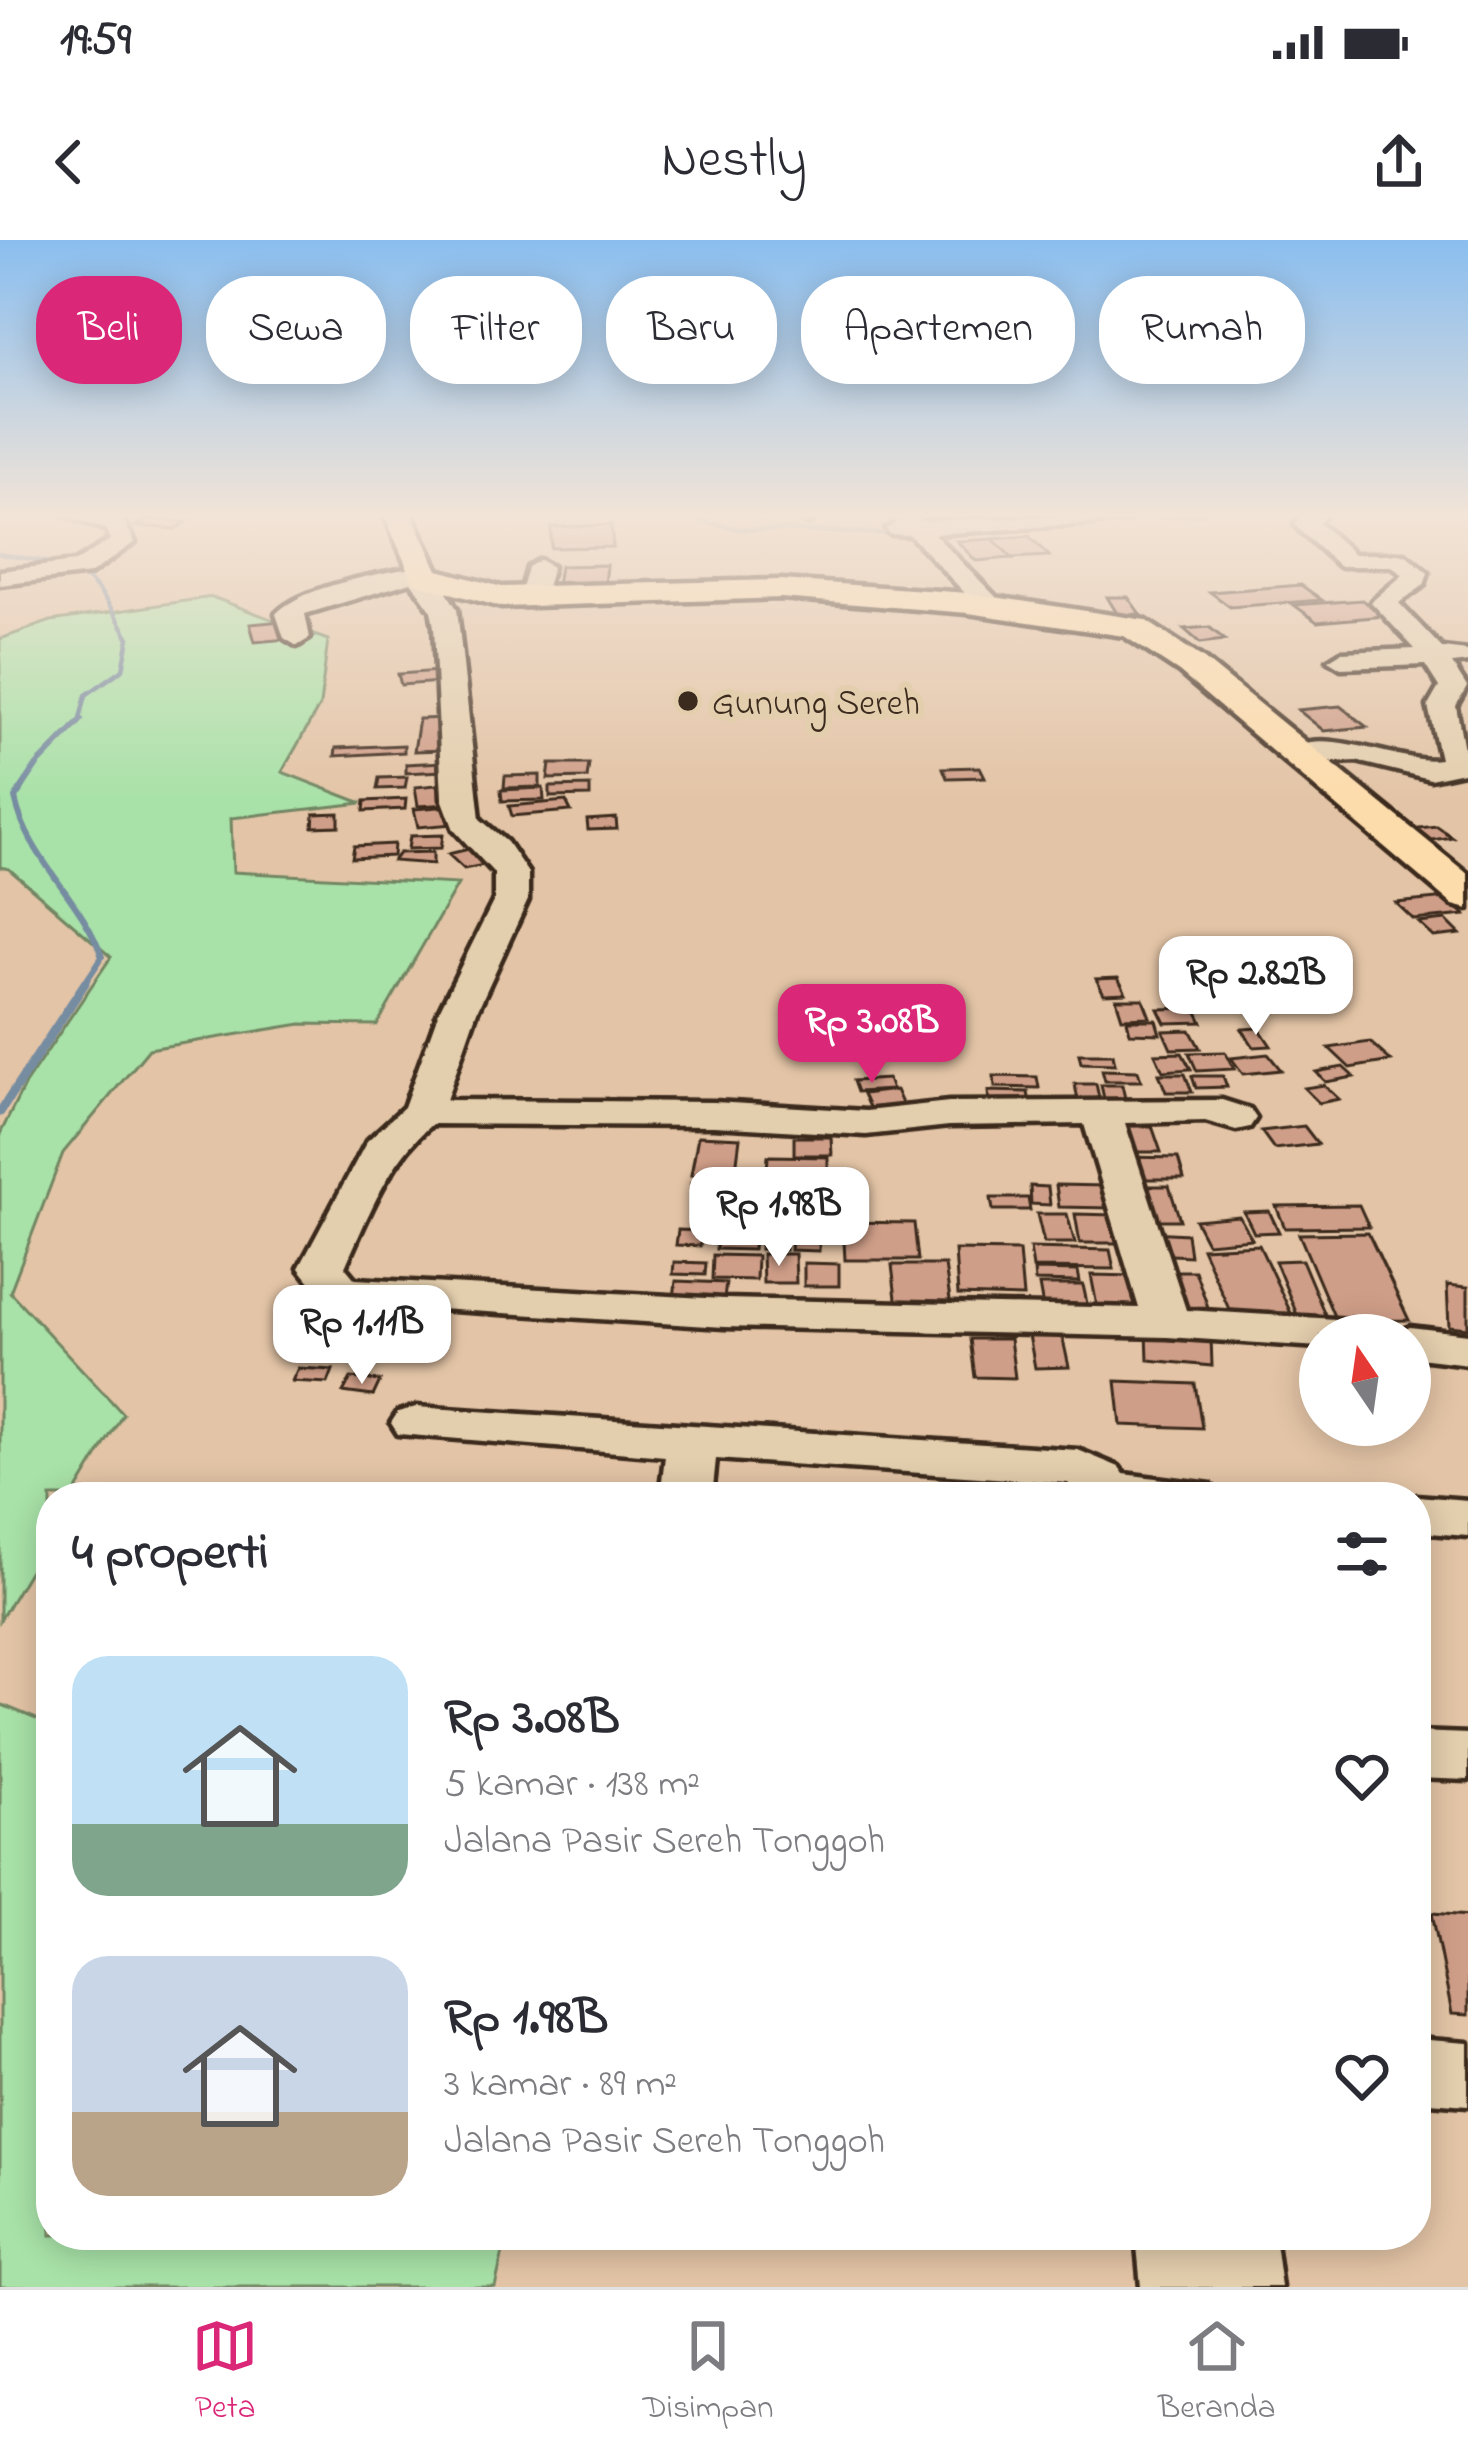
<!DOCTYPE html>
<html lang="id">
<head>
<meta charset="utf-8">
<style>
	body { margin:0; font-family:"Indie Flower",sans-serif; background:#f7f7f7; color:#2b2b33; height:100vh; display:flex; flex-direction:column; font-size:45px; white-space:nowrap }
	* { box-sizing:border-box; margin:0 }
	p { font-size:39px; color:#7c7c81 }
	.icon { flex:none; width:66px; height:66px; fill:none; stroke:currentColor; stroke-width:2; stroke-linecap:round; stroke-linejoin:round }
	.map { position:relative; flex:1; overflow:hidden }
	.sheet { position:absolute; left:36px; top:1242px; width:1395px; height:768px; display:flex; flex-direction:column; background:#fff; border-radius:48px; box-shadow:0 6px 30px #0003 }
	.sheet>* { flex:none }
	.top-card { position:absolute; left:36px; top:36px; width:1398px; height:108px; display:flex; gap:24px }
	.needle { width:78px; rotate:347deg }
	.fabs { position:absolute; left:1299px; top:1074px; display:grid; gap:24px }
	.fabs a { display:grid; place-items:center; width:132px; height:132px; border-radius:50%; background:#fff; box-shadow:0 6px 30px #0003; font-size:60px }
	.price { position:absolute; translate:-50% -102px; padding:0 27px; border-radius:24px; background:#fff; color:#222; font-size:39px; line-height:78px; filter:drop-shadow(0 3px 6px #0008) }
	.price::after { content:''; position:absolute; left:50%; top:72px; width:36px; height:27px; margin-left:-18px; background:inherit; clip-path:polygon(0 0,100% 0,50% 100%) }
	.price.selected { background:#db2777; color:#fff }
	ul { padding:0; list-style:none }
	li { display:flex; align-items:center; gap:36px; height:300px; padding:0 36px }
	li span { display:grid; place-items:center; flex:none; width:336px; height:240px; border-radius:36px; color:#555 }
	li>.icon { margin-inline-start:auto }
	span .icon { width:144px; height:144px; fill:#fffc; stroke-width:1 }
	li b { font-size:51px }
	h2 { display:flex; justify-content:space-between; align-items:center; height:144px; padding:0 36px; font-size:51px }
	.tag { padding:0 42px; border-radius:48px; background:#fff; box-shadow:0 6px 30px #0003; font-size:42px; line-height:108px }
	.tag.selected { background:#db2777; color:#fff }
	.status { display:flex; justify-content:space-between; align-items:center; height:84px; padding:0 60px; background:#fff; direction:ltr }
	.status svg { height:33px; fill:currentColor }
	header { display:flex; justify-content:space-between; align-items:center; height:156px; padding:0 36px; background:#fff; font-size:54px; font-weight:600 }
	.menu { display:flex; justify-content:space-around; align-items:center; height:168px; border-top:3px solid #e1e1e2; background:#fff; font-size:33px; color:#7c7c81 }
	.menu a { display:grid; justify-items:center; gap:6px }
	.menu .selected { color:#db2777 }
	.map>svg:first-child { display:block }
	.green { fill:#a8e2a8; stroke:#728663; stroke-width:3 }
	.lines { fill:none; stroke-linecap:round; stroke-linejoin:round }
	.stream-far2 { stroke:#768ca1; stroke-width:4.5 }
	.stream-far1 { stroke:#768ca1; stroke-width:6 }
	.stream { stroke:#768ca1; stroke-width:9 }
	.building { fill:#cf9e88; stroke:#3b2a1e; stroke-width:3 }
	.minor-casing { stroke:#3b2a1e; stroke-width:9 }
	.major-casing { stroke:#3b2a1e; stroke-width:9 }
	.minor { fill:#e3cead; fill-rule:evenodd }
	.major { fill:#fddcac; fill-rule:evenodd }
	.poi-dot { fill:#3b2a1e; stroke:#e3cead; stroke-width:4.5 }
	.labels { text-anchor:middle; stroke-width:12; stroke-linejoin:round; paint-order:stroke }
	.far-poi-label { font-size:36px; fill:#3b2a1e; stroke:#e3cead; text-anchor:start }
</style>
</head>
<body>
<div class="status"><b>19:59</b><svg viewBox="0 0 49 12"><path d="M0 12V9h3v3zM5 12V6h3v6zM10 12V3h3v9zM15 12V0h3v12zM26 1h20v11H26zM47 4h2v5h-2z"/></svg></div>
<header><svg class="icon" aria-label="back" viewBox="0 0 24 24"><path d="M15 5l-7 7 7 7"/></svg>Nestly<svg class="icon" aria-label="share" viewBox="0 0 24 24"><path d="M12 15V3M7 8l5-5 5 5M5 13v7h14v-7"/></svg></header>
<div class="map">
<svg width="1468" height="2047" viewBox="0 0 1468 2047">
	<rect width="100%" height="100%" fill="#e3c4a6"/>
	<filter id="ink" filterUnits="userSpaceOnUse"><feTurbulence type="fractalNoise" baseFrequency=".00833" numOctaves="2"/><feDisplacementMap in="SourceGraphic" scale="24" xChannelSelector="R" yChannelSelector="G"/><feConvolveMatrix kernelMatrix="1 2 1 2 8 2 1 2 1" color-interpolation-filters="sRGB"/></filter>
	<g filter="url(#ink)">
		<g class="green">
			<path d="M212,357L328,400L320,465L282,532L362,563L231,578L233,632L458,644L377,785L301,784L149,809L63,913L10,1052L123,1174L73,1257H51V1295L0,1380V894L25,844L111,717L9,629L0,627V399L51,381Z"/>
			<path d="M0,1464L51,1485V1995H507L495,2047H0Z"/>
		</g>
		<g class="lines">
			<g class="stream-far2">
				<path d="M699,274L701,281L740,289L897,294"/>
				<path d="M1117,280L1204,274"/>
				<path d="M0,314C84,328 86,324 129,398L123,429L86,455L79,483"/>
			</g>
			<path class="stream-far1" d="M81,480L37,525L15,558C28,620 82,658 102,717L83,746"/>
			<path class="stream" d="M0,872L85,743"/>
		</g>
		<g class="building">
			<path d="M148,279L186,282L175,289L136,286Z"/>
			<path d="M611,285L613,307L551,308V287Z"/>
			<path d="M1029,296L1049,316L1012,318L993,299Z"/>
			<path d="M993,299L1012,318L976,321L957,301Z"/>
			<path d="M607,325L605,345H557L560,326Z"/>
			<path d="M1301,345L1322,360L1230,367L1210,352Z"/>
			<path d="M1107,357H1128L1140,374L1118,375Z"/>
			<path d="M1362,360L1385,376L1317,382L1294,365Z"/>
			<path d="M282,381L288,399L255,402L250,384Z"/>
			<path d="M1209,387L1225,400L1200,403L1184,389Z"/>
			<path d="M439,431L442,442L401,445L398,434Z"/>
			<path d="M1340,466L1367,487L1324,491L1298,470Z"/>
			<path d="M449,478L446,510L414,511L419,479Z"/>
			<path d="M404,505V512L335,516L336,508Z"/>
			<path d="M442,522V531L406,533V524Z"/>
			<path d="M550,524H589L587,538L548,539Z"/>
			<path d="M980,527L985,537L947,538L943,528Z"/>
			<path d="M540,535V547L504,548L505,536Z"/>
			<path d="M407,537L405,548L377,549L379,538Z"/>
			<path d="M446,544L450,564L418,566L415,547Z"/>
			<path d="M590,546V556L550,557V547Z"/>
			<path d="M543,548L544,560L502,561L501,550Z"/>
			<path d="M406,559L405,569L364,571L365,561Z"/>
			<path d="M566,561L571,571L512,576L509,566Z"/>
			<path d="M451,566L455,584L418,587L414,569Z"/>
			<path d="M339,573V586L313,587L314,574Z"/>
			<path d="M616,578L617,589L588,590L587,580Z"/>
			<path d="M1436,586L1452,597L1425,601L1410,589Z"/>
			<path d="M443,595L441,608L408,609L410,596Z"/>
			<path d="M394,604L393,616L352,618L354,606Z"/>
			<path d="M469,609L484,625L464,629L448,614Z"/>
			<path d="M433,612V624L393,621L399,613Z"/>
			<path d="M1447,658L1465,675L1414,680L1396,663Z"/>
			<path d="M1446,680L1460,694L1434,697L1419,683Z"/>
			<path d="M1118,738L1126,753L1104,754L1096,739Z"/>
			<path d="M1116,759H1143L1150,777L1122,778Z"/>
			<path d="M1195,768L1202,782L1165,783L1158,769Z"/>
			<path d="M1127,780H1156L1160,794L1130,793Z"/>
			<path d="M1259,788L1271,806L1254,807L1242,789Z"/>
			<path d="M1190,790L1200,808L1171,809L1163,791Z"/>
			<path d="M1370,802L1391,821L1350,828L1329,808Z"/>
			<path d="M1225,812L1234,829L1197,831L1189,813Z"/>
			<path d="M1182,813L1191,829L1163,831L1155,814Z"/>
			<path d="M1079,814H1113L1115,824L1081,823Z"/>
			<path d="M1268,814L1281,830L1243,834L1231,818Z"/>
			<path d="M1343,827L1354,837L1326,842L1316,832Z"/>
			<path d="M1102,830L1138,831L1141,841H1105Z"/>
			<path d="M1159,834H1185L1192,852H1166Z"/>
			<path d="M994,836L1037,837L1039,848L995,847Z"/>
			<path d="M1192,836H1223L1227,847L1196,848Z"/>
			<path d="M888,839L892,850L857,852L853,841Z"/>
			<path d="M1075,844H1096L1101,867H1079Z"/>
			<path d="M1101,845H1122L1126,863H1105Z"/>
			<path d="M1324,845L1339,859L1319,863L1304,848Z"/>
			<path d="M896,850L904,868L871,872L863,854Z"/>
			<path d="M988,851L1028,852L1030,864L989,863Z"/>
			<path d="M1114,886H1152L1161,912H1122Z"/>
			<path d="M1304,886L1318,904L1274,909L1261,891Z"/>
			<path d="M698,896L740,898L735,937L691,935Z"/>
			<path d="M794,897H831L832,915H794Z"/>
			<path d="M768,916L828,917V933L767,931Z"/>
			<path d="M1123,917L1178,918L1184,939H1128Z"/>
			<path d="M759,935H779L778,964H757Z"/>
			<path d="M792,935H826V948H791Z"/>
			<rect x="691" y="943" width="33" height="12"/>
			<path d="M1056,945L1107,946L1111,968L1059,967Z"/>
			<path d="M1030,946L1048,947L1050,965L1031,964Z"/>
			<path d="M1131,946H1169L1180,980H1141Z"/>
			<path d="M788,949L834,951L833,968L786,966Z"/>
			<path d="M991,958H1028L1030,970H993Z"/>
			<path d="M1359,965L1369,987L1285,988L1276,966Z"/>
			<path d="M1269,971L1279,992L1254,993L1244,972Z"/>
			<path d="M1037,974H1067L1075,1003H1044Z"/>
			<path d="M1075,974L1114,975L1119,1003H1080Z"/>
			<path d="M1239,976L1252,999L1207,1003L1195,980Z"/>
			<path d="M762,977L786,978L785,1010L760,1009Z"/>
			<path d="M843,982L914,983L918,1020H845Z"/>
			<path d="M718,987L755,988L753,1010L716,1009Z"/>
			<path d="M793,988L820,989L819,1011L791,1010Z"/>
			<path d="M678,990L702,991L700,1006L676,1005Z"/>
			<path d="M1151,992L1187,994L1190,1016L1153,1014Z"/>
			<path d="M1368,993L1409,1080L1336,1081L1299,994Z"/>
			<path d="M1259,1005L1291,1073L1232,1076L1202,1008Z"/>
			<path d="M1030,1008L1110,1010L1114,1029L1033,1028Z"/>
			<path d="M955,1010L1019,1011L1023,1057L958,1055Z"/>
			<path d="M762,1014H795L796,1043H763Z"/>
			<path d="M713,1015L757,1016L756,1040L712,1039Z"/>
			<path d="M1302,1020L1326,1077H1298L1275,1021Z"/>
			<path d="M674,1022L706,1023L705,1035L673,1034Z"/>
			<path d="M804,1023L839,1024V1046H804Z"/>
			<path d="M892,1025H945L951,1067H897Z"/>
			<path d="M1034,1030L1078,1031L1080,1042L1035,1041Z"/>
			<path d="M1159,1031H1195L1208,1067L1172,1068Z"/>
			<path d="M1091,1035L1135,1036L1142,1066H1097Z"/>
			<path d="M676,1041L726,1043L724,1059L674,1058Z"/>
			<path d="M1039,1045H1083L1088,1068L1043,1067Z"/>
			<path d="M1447,1045L1468,1047V1088L1449,1086Z"/>
			<path d="M1147,1092L1211,1097L1212,1126L1148,1120Z"/>
			<path d="M1029,1095H1062L1069,1127L1035,1128Z"/>
			<path d="M970,1099H1010L1015,1138L975,1137Z"/>
			<path d="M298,1128L333,1130L328,1143L292,1141Z"/>
			<path d="M351,1138L380,1141L373,1156L343,1152Z"/>
			<path d="M1116,1141L1195,1144L1202,1188L1121,1185Z"/>
			<path d="M1432,1673L1468,1676V1775L1452,1774Z"/>
		</g>
		<g class="lines">
			<g class="minor-casing">
				<g id="minor">
					<path d="M62,274L123,280L135,302L90,334L0,345V331L75,322L110,300L106,290Z"/>
					<path d="M787,274H818L819,276L808,283Z"/>
					<path d="M891,274H915L921,281L1137,274L1126,281L934,294L999,360L1003,365L990,373L981,370L910,295L890,294L886,289L897,282Z"/>
					<path d="M1302,274H1326L1319,283L1354,314H1405L1428,333L1424,345L1399,363L1442,408L1468,411V422L1452,424L1467,447L1456,466L1468,531L1430,539L1356,521L1298,524L1283,515C1316,479 1401,526 1440,519L1428,466L1439,447L1425,425L1341,428L1328,420L1341,412L1415,409L1371,362L1403,335L1392,326H1339L1298,289L1295,284Z"/>
					<path d="M540,320L552,327L541,364H523L519,359L528,327Z"/>
					<path d="M423,326L432,328L457,369L480,579L507,602L528,633V660L477,771L446,860L714,862L866,871L949,862L1222,860L1250,869L1256,878L1250,887L1236,890L1205,881L1125,883L1186,1070L1352,1080L1369,1085L1376,1095H1320V1107L1167,1097L724,1087L326,1062L299,1028L367,901L404,867L439,771L494,660V633L454,590L442,558L434,387L431,370L411,342L305,374L310,398L297,406L284,398L276,374C301,346 386,332 423,326ZM432,884L714,886L866,895L949,886L1084,884L1139,1068L724,1059L355,1039L345,1027C369,974 388,922 432,884Z"/>
					<path d="M1410,1087L1468,1094V1124L1410,1117V1095H1391Z"/>
					<path d="M416,1167L1078,1210L1119,1227L1124,1234L1211,1245L1219,1257H1080L1068,1243L716,1219L712,1257H660L665,1216L398,1194L391,1183L398,1172Z"/>
					<path d="M1416,1256L1468,1260V1296L1416,1292Z"/>
					<path d="M1416,1492L1468,1494V1540L1416,1538Z"/>
					<path d="M1416,1799L1468,1803V1865L1416,1861Z"/>
					<path d="M1136,1995H1274L1281,2047H1141Z"/>
				</g>
			</g>
			<g class="major-casing">
				<path id="major" d="M384,274H412L438,330L502,347L781,340L968,353L1145,380L1203,418L1468,634V669L1453,665L1179,432L1124,396L968,373L781,358L501,367L414,343Z"/>
			</g>
			<use href="#minor" class="minor"/>
			<use href="#major" class="major"/>
		</g>
	</g>
	<linearGradient id="sky" x2="0" y2="1"><stop stop-color="#8abeef"/><stop offset="0.49" stop-color="#f2e4d7"/><stop offset="1" stop-color="#f2e4d7" stop-opacity="0"/></linearGradient>
	<rect width="1468" height="561" fill="url(#sky)"/>
	<circle class="poi-dot" cx="688" cy="461" r="12"/>
	<g class="labels">
		<g class="far-poi-label">
			<text x="712" y="474">Gunung Sereh</text>
		</g>
	</g>
</svg>
<div class="fabs">
<a><svg class="needle" viewBox="-14 -14 28 28"><path d="M0-13l5 13h-10z" fill="#e53935"/><path d="M0 13l5-13h-10z" fill="#7c7c81"/></svg></a>
</div>
<b class="price" style="left:1256px;top:798px">Rp 2.82B</b>
<b class="price selected" style="left:872px;top:846px">Rp 3.08B</b>
<b class="price" style="left:779px;top:1029px">Rp 1.98B</b>
<b class="price" style="left:362px;top:1147px">Rp 1.11B</b>
<div class="top-card">
<a class="tag selected">Beli</a>
<a class="tag">Sewa</a>
<a class="tag">Filter</a>
<a class="tag">Baru</a>
<a class="tag">Apartemen</a>
<a class="tag">Rumah</a>
</div>
<section class="sheet">
<h2>4 properti<svg class="icon" aria-label="filters" viewBox="0 0 24 24"><path d="M4 7h16M4 17h16"/><circle cx="9" cy="7" r="2"/><circle cx="15" cy="17" r="2"/></svg></h2>
<ul>
<li><span style="background:linear-gradient(#bfe0f5 70%,#7fa58c 0)"><svg class="icon" aria-label="home" viewBox="0 0 24 24"><path d="M3 11l9-7 9 7M6 9v11h12V9"/></svg></span><div><b>Rp 3.08B</b><p>5 kamar · 138 m²</p><p>Jalana Pasir Sereh Tonggoh</p></div><svg class="icon" aria-label="heart" viewBox="0 0 24 24"><path d="M12 20l-8-8c-3-5 5-10 8-4 3-6 11-1 8 4z"/></svg></li>
<li><span style="background:linear-gradient(#c9d6e8 65%,#b9a48a 0)"><svg class="icon" aria-label="home" viewBox="0 0 24 24"><path d="M3 11l9-7 9 7M6 9v11h12V9"/></svg></span><div><b>Rp 1.98B</b><p>3 kamar · 89 m²</p><p>Jalana Pasir Sereh Tonggoh</p></div><svg class="icon" aria-label="heart" viewBox="0 0 24 24"><path d="M12 20l-8-8c-3-5 5-10 8-4 3-6 11-1 8 4z"/></svg></li>
</ul>
</section>
</div>
<nav class="menu">
<a class="selected"><svg class="icon" aria-label="map" viewBox="0 0 24 24"><path d="M3 6l6-2 6 2 6-2v14l-6 2-6-2-6 2zM9 4v14M15 6v14"/></svg>Peta</a>
<a><svg class="icon" aria-label="saved" viewBox="0 0 24 24"><path d="M7 4h10v16l-5-4-5 4z"/></svg>Disimpan</a>
<a><svg class="icon" aria-label="home" viewBox="0 0 24 24"><path d="M3 11l9-7 9 7M6 9v11h12V9"/></svg>Beranda</a>
</nav>
</body>
</html>
